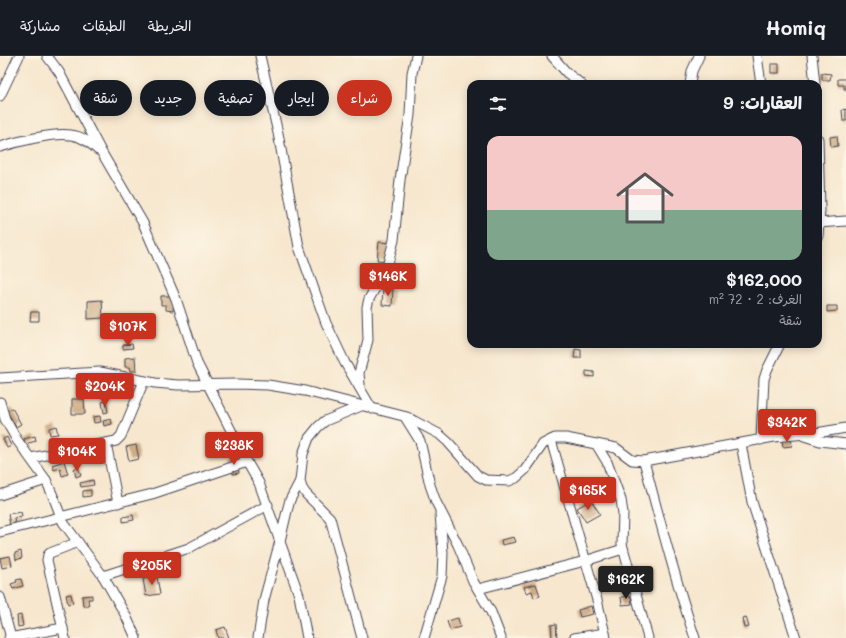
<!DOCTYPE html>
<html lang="ar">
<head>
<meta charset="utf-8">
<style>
	body { margin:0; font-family:Mali,"Playpen Sans Arabic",sans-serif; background:#242831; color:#f1f3f6; direction:rtl; height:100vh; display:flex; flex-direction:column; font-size:15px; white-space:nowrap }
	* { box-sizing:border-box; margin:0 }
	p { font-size:13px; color:#9ea1a6 }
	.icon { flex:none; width:22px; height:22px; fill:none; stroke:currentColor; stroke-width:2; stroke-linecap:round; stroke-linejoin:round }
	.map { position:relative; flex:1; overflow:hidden; direction:ltr }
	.sheet { position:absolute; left:467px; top:24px; width:355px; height:268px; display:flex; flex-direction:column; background:#171b24; border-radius:12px; box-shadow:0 2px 10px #0003; direction:rtl }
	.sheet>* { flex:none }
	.guide { position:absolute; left:12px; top:24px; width:380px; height:36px; direction:rtl; display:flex; gap:8px }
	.price { position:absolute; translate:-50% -34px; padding:0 9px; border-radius:4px; background:#c8321e; color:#fff; font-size:13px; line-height:26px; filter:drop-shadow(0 1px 2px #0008) }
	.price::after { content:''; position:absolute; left:50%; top:24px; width:12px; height:9px; margin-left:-6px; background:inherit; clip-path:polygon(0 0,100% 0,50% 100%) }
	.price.on { background:#222; color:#fff }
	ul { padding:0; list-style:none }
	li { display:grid; align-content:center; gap:8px; height:212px; padding:0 20px }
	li+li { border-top:1px solid #363941 }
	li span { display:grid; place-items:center; height:124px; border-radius:12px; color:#555 }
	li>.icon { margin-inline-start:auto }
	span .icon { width:72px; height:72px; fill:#fffc; stroke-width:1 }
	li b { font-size:17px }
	h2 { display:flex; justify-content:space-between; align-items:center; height:48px; padding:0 20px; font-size:17px }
	.pill { padding:0 14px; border-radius:18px; background:#171b24; box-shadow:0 2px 10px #0003; font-size:14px; line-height:36px }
	.pill.on { background:#c8321e; color:#fff }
	header { display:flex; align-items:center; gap:24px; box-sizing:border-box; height:56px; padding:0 20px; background:#171b24; border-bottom:1px solid #363941 }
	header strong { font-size:19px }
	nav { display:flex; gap:22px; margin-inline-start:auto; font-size:14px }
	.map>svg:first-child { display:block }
	.building { fill:#ceac85 }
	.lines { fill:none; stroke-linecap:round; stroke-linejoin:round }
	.minor-casing { stroke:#424051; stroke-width:11 }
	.minor { stroke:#fff; stroke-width:9 }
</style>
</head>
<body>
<header>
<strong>Homiq</strong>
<nav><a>الخريطة</a><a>الطبقات</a><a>مشاركة</a></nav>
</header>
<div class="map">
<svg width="846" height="582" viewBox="0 0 846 582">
	<rect width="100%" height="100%" fill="#fcf5e5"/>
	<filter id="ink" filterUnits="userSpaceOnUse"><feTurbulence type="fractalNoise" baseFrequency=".025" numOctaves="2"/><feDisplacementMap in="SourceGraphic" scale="8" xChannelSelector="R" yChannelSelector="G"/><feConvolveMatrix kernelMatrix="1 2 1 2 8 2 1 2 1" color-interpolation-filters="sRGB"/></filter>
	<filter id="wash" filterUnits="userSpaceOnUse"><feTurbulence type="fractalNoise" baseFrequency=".012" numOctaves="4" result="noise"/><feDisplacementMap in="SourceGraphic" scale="16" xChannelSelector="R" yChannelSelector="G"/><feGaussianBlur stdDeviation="0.9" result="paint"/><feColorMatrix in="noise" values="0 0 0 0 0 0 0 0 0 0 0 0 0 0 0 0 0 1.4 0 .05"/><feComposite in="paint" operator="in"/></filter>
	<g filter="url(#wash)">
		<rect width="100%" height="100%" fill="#f7e7ce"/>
		<g id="blocks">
			<g class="building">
				<rect x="771" y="8" width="8" height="9"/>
				<path d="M822,17L831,18L830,24H822Z"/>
				<path d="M838,23H846V33H844V29H838Z"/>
				<path d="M846,53V65H843L842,54Z"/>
				<path d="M837,80L838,90L831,91L830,81Z"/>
				<path d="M379,186L391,187L389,205L377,204Z"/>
				<path d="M383,232L393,233L392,250L382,249Z"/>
				<path d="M161,240H174L173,255L166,254V249H161Z"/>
				<path d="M102,244L103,262L88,263V245Z"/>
				<path d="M827,250H837V255L827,256Z"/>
				<path d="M31,256H39V265H30Z"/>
				<path d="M132,288L133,292L123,293V289Z"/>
				<path d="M575,293L581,294V302H574Z"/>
				<path d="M135,301L136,315H131L130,311H125V302Z"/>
				<path d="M586,315L594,316V321L586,320Z"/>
				<path d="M72,343H84L85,358H72Z"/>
				<path d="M106,345L108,356L104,357L102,346Z"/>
				<path d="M12,352L21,368L16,371L7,355Z"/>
				<path d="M100,360L101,366L94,367L93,361Z"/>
				<path d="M111,363L112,368L104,370L103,365Z"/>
				<path d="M56,370L58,378L50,379L49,372Z"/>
				<path d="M35,380L36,385L25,388L24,383Z"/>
				<path d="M7,381L11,390L7,392L3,383Z"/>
				<path d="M791,383L792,390L783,391L782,384Z"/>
				<path d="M136,389L139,403L129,405L126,391Z"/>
				<path d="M236,401L239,417L233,418L230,402Z"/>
				<path d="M64,405L68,418L62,420L60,412L54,414L52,409Z"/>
				<path d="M78,411L81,419L76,421L74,413Z"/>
				<path d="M93,424L94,429L81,431L80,427Z"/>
				<path d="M91,434V440L83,441V435Z"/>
				<path d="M591,444L600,458L586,466L577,452Z"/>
				<path d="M21,456L22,460L14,462L15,469L10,470L8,458Z"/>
				<path d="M133,459L134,464L123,466V461Z"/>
				<path d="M514,481L516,486L502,489L501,484Z"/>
				<path d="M21,495L22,502L16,504L15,497Z"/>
				<path d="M10,500L12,510L2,512L0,502Z"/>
				<path d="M157,521L160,538L146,540L143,523Z"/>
				<path d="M21,523L23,530L13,533L11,528L17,526L16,524Z"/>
				<path d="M536,528L540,540L534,542L532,535L526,537L524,531Z"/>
				<path d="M71,538L73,547L68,548L66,539Z"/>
				<path d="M92,539V543H88L89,550H83L82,540Z"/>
				<path d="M631,540L632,548L622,549L621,541Z"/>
				<path d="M591,550L593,558L580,561L578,554Z"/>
				<path d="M21,559L23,570L18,571L17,560Z"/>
				<path d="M746,561L749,571L744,572L742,562Z"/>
				<path d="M458,562L460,571L450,574L447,565Z"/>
				<path d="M556,568L557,582H552L551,569Z"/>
				<path d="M225,571L229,582H218L216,574Z"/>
			</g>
		</g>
	</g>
	<g filter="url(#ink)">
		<use href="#blocks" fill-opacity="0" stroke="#424051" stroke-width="1"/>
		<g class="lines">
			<g class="minor-casing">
				<g id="minor">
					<path d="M47,0L59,16L102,97L143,167L176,243L197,307L247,406L259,427L299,539L307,582"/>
					<path d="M260,0L278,77L299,191L326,267L345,307L372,353"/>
					<path d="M552,0L567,17L581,28"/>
					<path d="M757,0L761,28"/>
					<path d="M812,0L815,28"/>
					<path d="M690,28L692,15L699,0"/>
					<path d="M0,40L19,0"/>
					<path d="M818,83L820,154L818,180"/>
					<path d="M0,91C16,86 54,76 71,79C82,80 90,87 98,94"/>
					<path d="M818,167L846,165"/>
					<path d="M0,322L100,316L155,327L178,329L237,328L268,329L305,335L407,361L420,368L439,378L448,386L478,420L486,424L509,425L516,422L525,414L543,388L555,382H566L616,392L632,404L644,405L774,381L816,377L846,372"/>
					<path d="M360,329L359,317L368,284L367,251L369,243L387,211L394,184L400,124L410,59L412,17L416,0"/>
					<path d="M0,346L5,363L17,384L46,424L53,440L63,466L103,520L126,560L136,582"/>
					<path d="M361,350L325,365L318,371L309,382L303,398L300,425L302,432L306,438L330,462L362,582"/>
					<path d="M405,361L420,385L430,429L436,446L458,489L473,525L491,556L501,582"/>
					<path d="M804,380L820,385L846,388"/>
					<path d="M551,384L597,544L606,582"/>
					<path d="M761,384L764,323L767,314L780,288"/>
					<path d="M106,387L118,447"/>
					<path d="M596,388L607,406L621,444L623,457L622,488L648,582"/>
					<path d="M741,388L752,446L796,582"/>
					<path d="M31,402L116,385L121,380L144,325"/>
					<path d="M644,405C660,465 675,524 695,582"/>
					<path d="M0,439L46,424"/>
					<path d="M0,476L152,438L247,406"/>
					<path d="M103,520L189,492L268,449"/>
					<path d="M478,533L585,505L623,493"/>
					<path d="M0,541L11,582"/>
					<path d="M9,582L63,572"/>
					<path d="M65,582L47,504L48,499L50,497L78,486"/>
					<path d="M258,582L264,544L280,485L287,455L290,444L300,425"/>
					<path d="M424,582L442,520L443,497L440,457"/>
					<path d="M574,582L605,577"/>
				</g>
			</g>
			<use href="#minor" class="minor"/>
		</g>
	</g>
</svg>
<b class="price" style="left:388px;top:241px">$146K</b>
<b class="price" style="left:128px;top:291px">$107K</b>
<b class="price" style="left:105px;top:351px">$204K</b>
<b class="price" style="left:787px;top:387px">$342K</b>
<b class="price" style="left:234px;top:410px">$238K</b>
<b class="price" style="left:77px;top:416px">$104K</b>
<b class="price" style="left:588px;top:455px">$165K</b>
<b class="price" style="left:152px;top:530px">$205K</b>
<b class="price on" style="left:626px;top:544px">$162K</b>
<div class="guide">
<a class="pill on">شراء</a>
<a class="pill">إيجار</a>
<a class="pill">تصفية</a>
<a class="pill">جديد</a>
<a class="pill">شقة</a>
</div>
<section class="sheet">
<h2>العقارات: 9<svg class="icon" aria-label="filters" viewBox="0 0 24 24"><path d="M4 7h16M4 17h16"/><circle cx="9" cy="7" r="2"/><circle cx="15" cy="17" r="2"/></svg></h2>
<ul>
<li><span style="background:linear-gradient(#f6c9c9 60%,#7fa58c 0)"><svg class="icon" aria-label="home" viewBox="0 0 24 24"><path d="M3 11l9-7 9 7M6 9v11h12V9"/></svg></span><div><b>$162,000</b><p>الغرف: 2 · 72 m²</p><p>شقة</p></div></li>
</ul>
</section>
</div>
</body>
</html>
